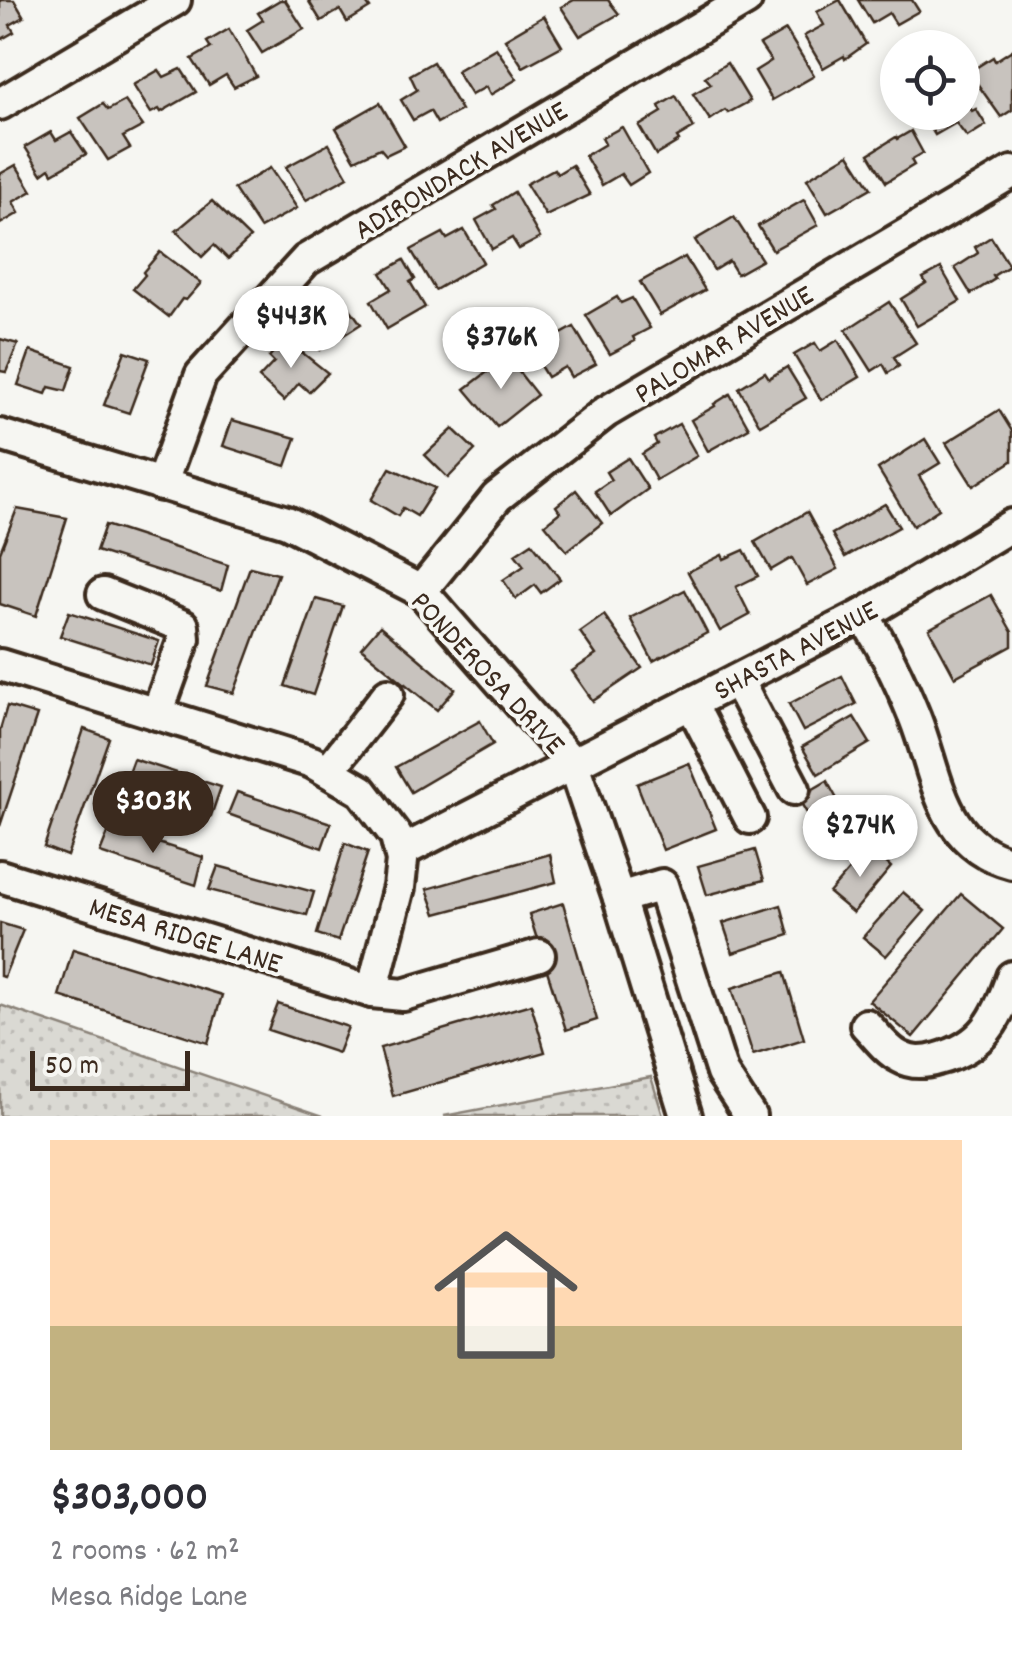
<!DOCTYPE html>
<html lang="en">
<head>
<meta charset="utf-8">
<style>
	body { margin:0; font-family:Dekko,sans-serif; background:#f2f2f3; color:#2b2b33; height:100vh; display:flex; flex-direction:column; font-size:38px; white-space:nowrap }
	* { box-sizing:border-box; margin:0 }
	p { font-size:32px; color:#7c7c81 }
	.icon { flex:none; width:55px; height:55px; fill:none; stroke:currentColor; stroke-width:2; stroke-linecap:round; stroke-linejoin:round }
	.map { position:relative; height:1116px; overflow:hidden }
	.details { display:flex; flex-direction:column; background:#fff; flex:1 }
	.details>* { flex:none }
	.controls { position:absolute; left:880px; top:30px; display:grid; gap:20px }
	.controls a { display:grid; place-items:center; width:100px; height:100px; border-radius:50%; background:#fff; box-shadow:0 5px 15px #0003; font-size:50px }
	.scale { position:absolute; left:30px; bottom:25px; width:160px; box-sizing:border-box; padding-left:10px; border:5px solid #3b2a1e; border-top:0; font-size:28px; line-height:35px; white-space:nowrap; color:#3b2a1e; -webkit-text-stroke:8px #f6f6f2; paint-order:stroke }
	.price { position:absolute; translate:-50% -85px; padding:0 22px; border-radius:35px; background:#fff; color:#222; font-size:32px; line-height:65px; filter:drop-shadow(0 2px 5px #0008) }
	.price::after { content:''; position:absolute; left:50%; top:60px; width:30px; height:22px; margin-left:-15px; background:inherit; clip-path:polygon(0 0,100% 0,50% 100%) }
	.price.on { background:#3b2a1e; color:#fff }
	ul { padding:0; list-style:none }
	li { display:grid; align-content:center; gap:20px; height:530px; padding:0 50px }
	li span { display:grid; place-items:center; height:310px; border-radius:0px; color:#555 }
	li>.icon { margin-inline-start:auto }
	span .icon { width:180px; height:180px; fill:#fffc; stroke-width:1 }
	li b { font-size:42px }
	.map>svg:first-child { display:block }
	.grass { fill:url(#grass-dots); stroke:#8a8278; stroke-width:2.5 }
	.building { fill:#c8c3be; stroke:#3b2a1e; stroke-width:2.5 }
	.lines { fill:none; stroke-linecap:round; stroke-linejoin:round }
	.minor-casing { stroke:#3b2a1e; stroke-width:38 }
	.minor { stroke:#f6f6f2; stroke-width:30 }
	.labels { text-anchor:middle; stroke-width:8; stroke-linejoin:round; paint-order:stroke }
	.street-label { font-size:30px; fill:#3b2a1e; stroke:#f6f6f2 }
</style>
</head>
<body>
<div class="map">
<svg width="1012" height="1116" viewBox="0 0 1012 1116">
	<defs>
		<pattern id="grass-dots" width="8" height="8" patternUnits="userSpaceOnUse" patternTransform="scale(2.5)"><rect width="8" height="8" fill="#dad9d3"/><path d="M2 2h.1M6 6h.1" fill="none" stroke="#bcbab5" stroke-width="1.8" stroke-linecap="round"/></pattern>
	</defs>
	<rect width="100%" height="100%" fill="#f6f6f2"/>
	<filter id="ink" filterUnits="userSpaceOnUse"><feTurbulence type="fractalNoise" baseFrequency=".01" numOctaves="2"/><feDisplacementMap in="SourceGraphic" scale="20" xChannelSelector="R" yChannelSelector="G"/><feConvolveMatrix kernelMatrix="1 2 1 2 8 2 1 2 1" color-interpolation-filters="sRGB"/></filter>
	<g filter="url(#ink)">
		<g class="grass">
			<path d="M0,1005L323,1116H0Z"/>
			<path d="M651,1077L663,1116H444Z"/>
		</g>
		<g class="building">
			<path d="M0,0H14L24,17L10,25L14,32L0,40Z"/>
			<path d="M280,0H285L304,29L262,53L247,30L263,20L258,13Z"/>
			<path d="M308,0H364L370,8L347,22L340,10L321,21Z"/>
			<path d="M574,0H608L619,14L580,36L561,7Z"/>
			<path d="M840,0L866,44L845,59L844,56L823,68L804,36L824,25L817,12Z"/>
			<path d="M858,0H912L919,11L896,24L889,13L872,23Z"/>
			<path d="M544,16L562,46L523,67L505,39Z"/>
			<path d="M229,29L256,76L234,87L226,75L209,85L192,59L211,48L207,42Z"/>
			<path d="M786,30L814,76L772,100L755,71L771,61L760,45Z"/>
			<path d="M496,48L517,79L490,95L486,87L471,95L456,71Z"/>
			<path d="M1012,50V110L1001,117L969,72L993,57L995,61Z"/>
			<path d="M433,62L461,110L437,123L430,111L413,120L401,100L417,90L410,75Z"/>
			<path d="M727,63L750,101L728,113L725,110L710,120L693,94L711,84L705,77Z"/>
			<path d="M181,69L196,92L161,112L159,109L151,113L133,85L159,70L164,77Z"/>
			<path d="M676,96L694,128L677,138L679,141L656,155L639,126L662,112L659,106Z"/>
			<path d="M962,96L972,111L976,109L986,125L967,137L956,123L935,135L921,112H962Z"/>
			<path d="M125,101L143,126L123,137L130,148L108,160L80,118L103,104L108,110Z"/>
			<path d="M380,103L405,146L386,155L380,148L355,160L336,128Z"/>
			<path d="M622,127L648,173L629,185L621,174L602,185L585,156L605,144L602,138Z"/>
			<path d="M911,131L923,153L911,160L914,165L886,182L869,154L896,137L897,139Z"/>
			<path d="M51,132L56,140L71,132L86,154L53,173L50,168L42,174L25,147Z"/>
			<path d="M329,144L348,177L306,200L286,167Z"/>
			<path d="M849,154L871,188L827,213L807,179Z"/>
			<path d="M16,165L32,191L13,202L19,213L0,224V174Z"/>
			<path d="M572,165L590,195L546,216L526,184L554,169L557,174Z"/>
			<path d="M270,168L297,208L260,228L234,189Z"/>
			<path d="M514,192L540,238L519,249L512,238L492,249L476,220L496,209L493,205Z"/>
			<path d="M804,200L818,225L773,250L758,226Z"/>
			<path d="M212,201L250,238L228,259L214,245L202,257L176,231Z"/>
			<path d="M734,217L762,260L737,274L729,261L714,270L695,240Z"/>
			<path d="M464,230L483,262L435,290L411,250L443,233L447,239Z"/>
			<path d="M991,237L1009,266L993,276L995,279L971,294L955,268L978,253L975,247Z"/>
			<path d="M160,252L201,283L186,300L182,299L169,317L133,289L145,275L143,272Z"/>
			<path d="M685,257L705,290L660,315L640,282Z"/>
			<path d="M404,260L415,279L410,282L425,307L387,329L371,301L391,289L381,273Z"/>
			<path d="M941,268L960,301L917,326L901,299L926,283L923,278Z"/>
			<path d="M339,293L361,324L320,350L306,328L325,316L318,307Z"/>
			<path d="M617,297L621,303L632,298L650,328L633,337L635,341L610,354L586,315Z"/>
			<path d="M889,302L916,343L894,357L899,366L888,373L883,364L872,371L846,330Z"/>
			<path d="M574,327L596,364L571,377L565,367L547,377L531,351Z"/>
			<path d="M0,339L18,344L6,372L0,371Z"/>
			<path d="M285,339L328,373L309,392L299,383L284,401L259,378L274,362L269,357Z"/>
			<path d="M838,340L860,377L821,400L794,355L815,343L820,351Z"/>
			<path d="M30,351L74,366L66,391L49,387L46,394L18,385Z"/>
			<path d="M125,351L149,359L129,413L104,405Z"/>
			<path d="M507,357L537,395L497,427L465,389Z"/>
			<path d="M787,367L806,398L760,425L739,388L765,372L769,378Z"/>
			<path d="M730,394L749,428L708,451L691,420L715,406L714,404Z"/>
			<path d="M999,410L1012,431V461L973,486L946,443Z"/>
			<path d="M232,420L296,438L286,466L223,446Z"/>
			<path d="M679,424L697,456L656,480L642,454L657,444L654,438Z"/>
			<path d="M453,429L475,450L448,478L425,455Z"/>
			<path d="M925,439L940,463L919,476L939,509L913,526L878,469Z"/>
			<path d="M628,458L648,489L611,516L595,491L611,480L606,472Z"/>
			<path d="M390,468L435,488L417,516L403,508L398,516L371,500Z"/>
			<path d="M576,490L602,523L567,551L545,524L560,512L556,506Z"/>
			<path d="M885,504L899,527L845,557L832,534Z"/>
			<path d="M17,509L67,518L36,616L0,604V552Z"/>
			<path d="M807,512L838,569L807,585L792,558L771,570L755,542Z"/>
			<path d="M105,525L228,565L221,591L96,551Z"/>
			<path d="M532,543L560,579L541,593L535,585L516,599L503,580L524,566L515,554Z"/>
			<path d="M744,550L758,576L736,587L750,615L720,631L688,572L722,555L724,559Z"/>
			<path d="M250,567L278,574L234,693L207,686Z"/>
			<path d="M685,590L707,633L653,661L630,618Z"/>
			<path d="M991,595L1012,632V646L955,677L929,629Z"/>
			<path d="M316,599L343,606L313,695L285,686Z"/>
			<path d="M69,612L159,641L151,665L60,636Z"/>
			<path d="M604,615L642,668L593,701L572,671L596,655L580,632Z"/>
			<path d="M380,626L455,689L437,710L361,648Z"/>
			<path d="M842,676L856,704L803,731L789,704Z"/>
			<path d="M7,706L37,715L0,826V730Z"/>
			<path d="M854,717L870,743L818,774L802,747Z"/>
			<path d="M480,721L493,744L411,792L396,767Z"/>
			<path d="M84,729L109,738L67,856L44,847Z"/>
			<path d="M133,759L221,787L211,816L123,786Z"/>
			<path d="M689,763L716,829L663,850L637,784Z"/>
			<path d="M827,781L856,833L828,849L798,798Z"/>
			<path d="M237,792L331,823L322,848L228,814Z"/>
			<path d="M110,828L203,857L196,885L100,853Z"/>
			<path d="M345,843L368,852L338,941L317,934Z"/>
			<path d="M869,847L891,867L853,913L829,893Z"/>
			<path d="M755,850L764,880L707,895L698,866Z"/>
			<path d="M550,854L556,882L436,914L427,889Z"/>
			<path d="M218,866L314,892L307,915L209,890Z"/>
			<path d="M903,892L925,911L886,956L863,937Z"/>
			<path d="M961,894L1003,929L913,1037L869,1001Z"/>
			<path d="M563,903L597,1020L566,1030L529,914Z"/>
			<path d="M781,905L789,935L733,953L723,923Z"/>
			<path d="M0,923L23,930L4,977L0,976Z"/>
			<path d="M73,949L222,995L208,1043L59,996Z"/>
			<path d="M784,972L804,1039L753,1055L732,988Z"/>
			<path d="M278,1004L348,1027L338,1053L268,1030Z"/>
			<path d="M531,1004L545,1052L393,1096L380,1048Z"/>
		</g>
		<g class="lines">
			<g class="minor-casing">
				<g id="minor">
					<path d="M0,104L175,0"/>
					<path d="M0,435L287,522L421,591L573,764L619,898L686,1116"/>
					<path d="M161,485L201,375L306,260L746,0"/>
					<path d="M421,591L497,497L606,412L1012,172"/>
					<path d="M103,594L183,626L184,639L157,714"/>
					<path d="M863,615C884,647 901,683 915,718C938,776 940,845 1012,863"/>
					<path d="M0,665L312,762L362,791L396,836L402,861L399,887L372,992"/>
					<path d="M737,680L794,789"/>
					<path d="M691,703L750,818"/>
					<path d="M328,771L388,694"/>
					<path d="M401,852L863,615L1012,525"/>
					<path d="M0,876L372,992L403,995L539,955"/>
					<path d="M619,898L662,885L722,1073L750,1116"/>
					<path d="M866,1025C876,1035 887,1051 900,1057C912,1064 925,1063 938,1059C983,1047 998,1019 1012,977"/>
				</g>
			</g>
			<use href="#minor" class="minor"/>
		</g>
	</g>
	<g class="labels">
		<g class="street-label">
			<text transform="translate(460 169) rotate(-31)" y="10">ADIRONDACK AVENUE</text>
			<text transform="translate(723 343) rotate(-31)" y="10">PALOMAR AVENUE</text>
			<text transform="translate(795 649) rotate(-28)" y="10">SHASTA AVENUE</text>
			<text transform="translate(489 672) rotate(47)" y="10">PONDEROSA DRIVE</text>
			<text transform="translate(186 934) rotate(17)" y="10">MESA RIDGE LANE</text>
		</g>
	</g>
</svg>
<div class="controls">
<a><svg class="icon" aria-label="locate" viewBox="0 0 24 24"><circle cx="12" cy="12" r="6"/><path d="M12 2v4M12 18v4M2 12h4M18 12h4"/></svg></a>
</div>
<div class="scale">50 m</div>
<b class="price" style="left:291px;top:371px">$443K</b>
<b class="price" style="left:501px;top:392px">$376K</b>
<b class="price on" style="left:153px;top:856px">$303K</b>
<b class="price" style="left:860px;top:880px">$274K</b>
</div>
<section class="details">
<ul>
<li><span style="background:linear-gradient(#ffd9b3 60%,#c2b280 0)"><svg class="icon" aria-label="home" viewBox="0 0 24 24"><path d="M3 11l9-7 9 7M6 9v11h12V9"/></svg></span><div><b>$303,000</b><p>2 rooms · 62 m²</p><p>Mesa Ridge Lane</p></div></li>
</ul>
</section>
</body>
</html>
